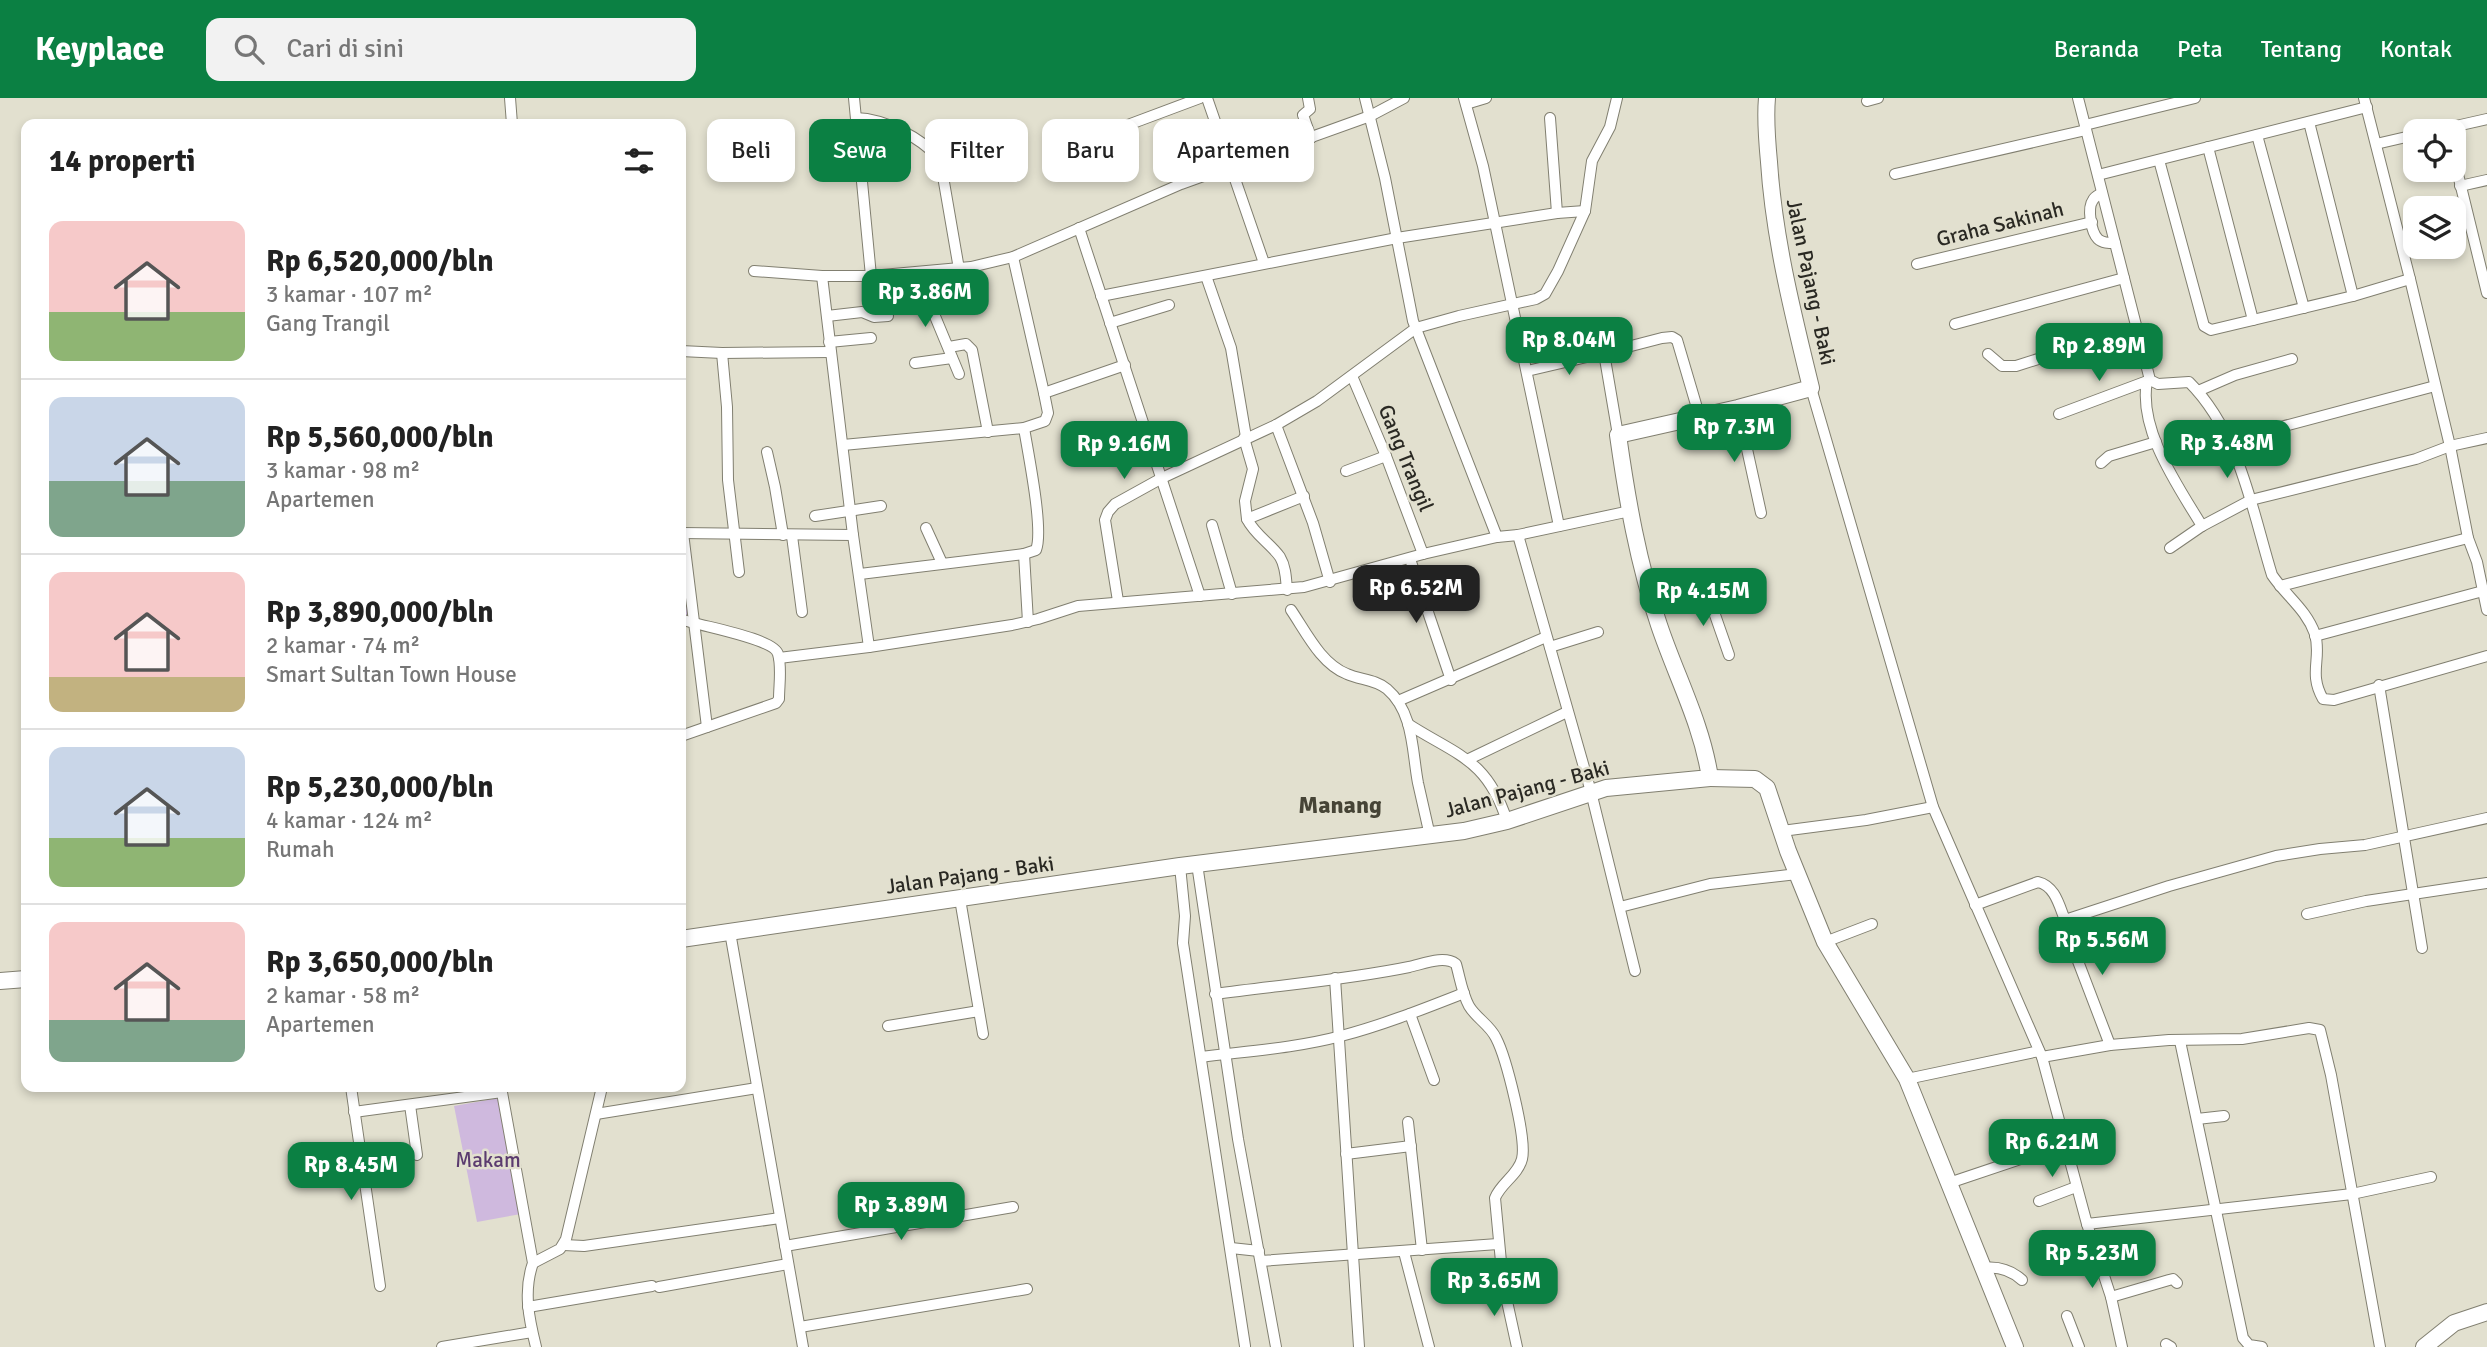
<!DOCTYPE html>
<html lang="id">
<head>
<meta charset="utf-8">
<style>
	body { margin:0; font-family:Signika,sans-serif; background:#f2f2f2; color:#222; height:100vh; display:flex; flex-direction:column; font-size:26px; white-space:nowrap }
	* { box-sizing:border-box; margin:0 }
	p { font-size:23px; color:#767676 }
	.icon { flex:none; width:38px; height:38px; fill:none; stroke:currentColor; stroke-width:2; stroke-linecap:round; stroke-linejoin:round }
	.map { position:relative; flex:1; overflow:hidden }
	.panel { position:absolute; left:21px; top:21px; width:665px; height:973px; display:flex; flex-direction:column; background:#fff; border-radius:14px; box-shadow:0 4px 10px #0003 }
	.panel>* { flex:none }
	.guide { position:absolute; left:707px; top:21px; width:665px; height:63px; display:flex; gap:14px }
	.controls { position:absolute; left:2403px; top:21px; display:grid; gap:14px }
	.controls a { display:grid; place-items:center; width:63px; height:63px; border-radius:14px; background:#fff; box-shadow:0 4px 10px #0003; font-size:35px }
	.price { position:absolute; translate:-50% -60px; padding:0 16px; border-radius:14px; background:#0b8043; color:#fff; font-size:23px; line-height:46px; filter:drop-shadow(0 2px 4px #0008) }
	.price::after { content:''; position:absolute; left:50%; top:42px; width:21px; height:16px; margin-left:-10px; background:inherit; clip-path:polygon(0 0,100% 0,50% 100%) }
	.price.active { background:#222; color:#fff }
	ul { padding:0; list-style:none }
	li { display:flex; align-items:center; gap:21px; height:175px; padding:0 28px }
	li+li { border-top:2px solid #e0e0e0 }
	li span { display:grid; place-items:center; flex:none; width:196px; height:140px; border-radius:14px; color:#555 }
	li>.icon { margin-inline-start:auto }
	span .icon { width:84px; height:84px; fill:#fffc; stroke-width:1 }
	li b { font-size:30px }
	h2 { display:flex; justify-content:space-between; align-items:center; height:84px; padding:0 28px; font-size:30px }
	.pill { padding:0 24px; border-radius:14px; background:#fff; box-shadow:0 4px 10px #0003; font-size:24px; line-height:63px }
	.pill.active { background:#0b8043; color:#fff }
	header { display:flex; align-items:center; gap:42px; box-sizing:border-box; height:98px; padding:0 35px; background:#0b8043; color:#fff }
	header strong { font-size:33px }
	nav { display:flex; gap:38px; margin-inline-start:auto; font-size:24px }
	.search { width:490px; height:63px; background:#f2f2f2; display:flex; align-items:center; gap:18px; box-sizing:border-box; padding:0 24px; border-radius:14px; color:#767676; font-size:26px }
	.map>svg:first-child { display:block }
	.green { fill:#cfb9de }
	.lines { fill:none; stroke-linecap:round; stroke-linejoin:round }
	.street-casing { stroke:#817f70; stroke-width:12 }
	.secondary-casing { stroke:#817f70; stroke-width:18 }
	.street { stroke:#fff; stroke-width:10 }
	.secondary { stroke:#fff; stroke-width:16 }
	.labels { text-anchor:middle; stroke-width:5; stroke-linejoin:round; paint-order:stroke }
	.street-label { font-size:21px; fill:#2a2923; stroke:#e2e0cf }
	.park-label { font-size:21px; fill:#5b3b6f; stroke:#e2e0cf }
	.quarter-label { font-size:24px; font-weight:bold; fill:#464436; stroke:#e2e0cf }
</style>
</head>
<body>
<header>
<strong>Keyplace</strong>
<div class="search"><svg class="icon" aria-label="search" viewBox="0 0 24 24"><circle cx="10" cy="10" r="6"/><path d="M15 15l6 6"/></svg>Cari di sini</div>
<nav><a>Beranda</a><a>Peta</a><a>Tentang</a><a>Kontak</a></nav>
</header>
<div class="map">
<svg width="2487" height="1249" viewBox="0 0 2487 1249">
	<rect width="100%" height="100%" fill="#e2e0cf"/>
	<g class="green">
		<path d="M681,448L689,518L681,516Z"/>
		<path d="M499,1000L521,1116L477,1124L454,1008Z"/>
	</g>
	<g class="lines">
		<g class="street-casing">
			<g id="street">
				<path d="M510,0L512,26"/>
				<path d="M854,0L871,178"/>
				<path d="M1207,0L1264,165"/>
				<path d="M1308,0L1310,11L1303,17L1311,40"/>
				<path d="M1365,0L1385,80L1413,223L1497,439L1518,437L1591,694L1635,873"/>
				<path d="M1464,0L1483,68L1559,428"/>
				<path d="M2078,0L2150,282L2158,286L2189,284C2240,335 2252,412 2272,477C2287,499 2306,511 2315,536C2322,560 2308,575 2323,601L2334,602L2487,558"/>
				<path d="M2364,0L2410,181L2450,348L2468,440L2477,464L2487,512"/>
				<path d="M1867,3L1878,0"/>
				<path d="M1466,6L1486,0"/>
				<path d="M856,20C885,21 920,39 940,61L959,171"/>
				<path d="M1550,20L1557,115"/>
				<path d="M2309,24L2353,198"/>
				<path d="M2085,27L2195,0"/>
				<path d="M1117,31L1200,0"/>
				<path d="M2434,33L2487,21"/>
				<path d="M2257,37L2304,210"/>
				<path d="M2376,46L2415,37"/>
				<path d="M2208,49L2253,222"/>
				<path d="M2454,60L2487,195"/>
				<path d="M2159,62L2204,228L2211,232L2353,198L2410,181"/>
				<path d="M1895,76L2086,32"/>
				<path d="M2098,77L2367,9"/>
				<path d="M2460,88L2487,82"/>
				<path d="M2102,95C2099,97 2095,98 2093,102C2087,110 2091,134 2098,141C2102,145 2109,145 2115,145"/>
				<path d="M1079,130L1200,498"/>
				<path d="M1917,166L2092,124"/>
				<path d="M754,173L822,178H871L971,169L1013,159L1181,86L1370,18L1404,0"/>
				<path d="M917,175L959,276"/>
				<path d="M822,178L853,437L869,549"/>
				<path d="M1206,178L1231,250L1246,339"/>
				<path d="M1101,198L1397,140L1557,115L1585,113"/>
				<path d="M930,206L948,205L959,211"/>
				<path d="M827,218L862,214L874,219L888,218"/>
				<path d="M1110,225L1169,207"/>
				<path d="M1955,226L2124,180"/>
				<path d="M829,244L871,240"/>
				<path d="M949,249L966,246L972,252L988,334"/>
				<path d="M681,253L722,255L830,254"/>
				<path d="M722,255L727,309L728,382L739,474"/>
				<path d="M1988,256L2002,268H2016L2082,247L2136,234"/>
				<path d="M915,265L952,260"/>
				<path d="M1527,273L1604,255"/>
				<path d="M1352,278L1386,358L1423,456"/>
				<path d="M2147,283C2138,332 2178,388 2202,428"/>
				<path d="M1811,290L1933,709L2042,959L2087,1126L2352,1096L2431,1079"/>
				<path d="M2198,293L2235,277L2292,261"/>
				<path d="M1044,295L1125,267"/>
				<path d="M1738,310L1761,415"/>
				<path d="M2059,316L2150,282"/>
				<path d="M1276,327L1313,425L1330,484"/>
				<path d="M1618,337L1604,255L1662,240L1672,239L1677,242L1700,320"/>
				<path d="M1244,340L1253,371L1245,403L1247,421"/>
				<path d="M2228,343L2435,288"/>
				<path d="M843,347L1024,330L1045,323L1048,315L1044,295L1013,159"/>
				<path d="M767,354L775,389L783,437"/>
				<path d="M2101,365L2109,358L2156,344"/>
				<path d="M1346,373L1386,358"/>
				<path d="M815,418L881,408"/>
				<path d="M1212,427L1232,496"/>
				<path d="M926,430L942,465"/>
				<path d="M681,435L853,437"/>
				<path d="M683,435L707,629"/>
				<path d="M1518,437L1630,413"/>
				<path d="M792,438L802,514"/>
				<path d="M2170,450L2202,428L2251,402L2416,361L2450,348L2487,340"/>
				<path d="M1024,456L1028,524"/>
				<path d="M1410,461L1451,582"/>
				<path d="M860,476L1024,456L1036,452C1044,432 1028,355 1024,330"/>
				<path d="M2280,488L2468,440"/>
				<path d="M1287,492C1286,481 1286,469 1280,459C1270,445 1255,437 1247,421L1304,398"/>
				<path d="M1651,498C1668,495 1692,485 1707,494L1729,557"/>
				<path d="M1118,503L1105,422L1108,414L1115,406L1162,380L1276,327L1317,303L1416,230L1459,218L1536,201L1545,196L1558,173L1585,113L1592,63L1610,29L1617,0"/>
				<path d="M1291,512C1306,534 1321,566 1347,576C1360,582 1375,581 1387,591C1414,614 1412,654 1418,685C1422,703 1426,720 1430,738"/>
				<path d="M681,521C698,528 774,540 778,556C782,569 779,587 779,601L776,605L681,638"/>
				<path d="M2315,538L2483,493"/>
				<path d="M1550,549L1598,534"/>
				<path d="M779,560L869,549L1012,527L1038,521L1078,508L1304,489L1423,456L1497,439"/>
				<path d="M2379,587L2422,850"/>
				<path d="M1398,603L1546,539"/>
				<path d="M1408,626C1458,658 1487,661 1507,723"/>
				<path d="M1469,661L1567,614"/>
				<path d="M1782,733L1866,722L1933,709"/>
				<path d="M1197,766L1238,1041L1276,1249"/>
				<path d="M1180,768L1185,818L1183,845L1245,1248"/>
				<path d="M960,801L983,936"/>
				<path d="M1975,807L2038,784C2055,788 2059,807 2065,822L2169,788L2276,758L2320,751L2365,747L2487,720"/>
				<path d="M1620,809L1710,786L1797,776"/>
				<path d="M2307,816L2366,803L2487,785"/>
				<path d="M2065,822L2076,858L2110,947"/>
				<path d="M730,834L803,1249"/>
				<path d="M1825,844L1872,826"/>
				<path d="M1335,880L1359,1249"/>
				<path d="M1215,896C1280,887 1346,882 1409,869C1423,866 1444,857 1456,866C1460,880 1462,895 1469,908C1476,920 1490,927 1496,940C1506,959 1527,1041 1522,1061C1518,1077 1501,1085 1495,1100L1503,1185L1517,1249"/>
				<path d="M1410,916L1434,982"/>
				<path d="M888,928L979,913"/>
				<path d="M2180,943L2243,1240L2249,1247L2262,1249"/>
				<path d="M1201,959C1248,953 1296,950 1341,938C1383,927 1423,911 1464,895"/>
				<path d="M2042,959L2110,947L2169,942L2242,941L2309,930L2320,932L2331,977L2380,1249"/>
				<path d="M1907,981L2039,953"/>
				<path d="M351,989L380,1188"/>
				<path d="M501,989L533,1165C523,1193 529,1221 536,1249"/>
				<path d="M410,1007L417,1057"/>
				<path d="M354,1014L502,994"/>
				<path d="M596,1016L757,990"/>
				<path d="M2197,1021L2224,1018"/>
				<path d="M1408,1024L1422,1152"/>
				<path d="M1346,1056L1411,1048"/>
				<path d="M1949,1085L2065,1046"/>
				<path d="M2039,1103L2076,1089"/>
				<path d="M2087,1126L2111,1199L2122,1249"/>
				<path d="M564,1147L584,1148L780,1120"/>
				<path d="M785,1148L1013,1109"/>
				<path d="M1231,1150L1259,1153"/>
				<path d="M1404,1154L1429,1249"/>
				<path d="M1261,1163L1498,1146"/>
				<path d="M533,1165L560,1151L566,1141L602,989"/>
				<path d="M1983,1170C1998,1168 2011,1172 2022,1182"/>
				<path d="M659,1189L788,1166"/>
				<path d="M2111,1199L2169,1182L2173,1181L2177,1185"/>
				<path d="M528,1209L652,1188"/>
				<path d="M2067,1218L2079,1249"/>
				<path d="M800,1229L1027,1191"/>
				<path d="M2166,1246L2171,1249"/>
				<path d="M442,1249L532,1234"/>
			</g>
		</g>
		<g class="secondary-casing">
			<g id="secondary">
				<path d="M1710,680L1755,681L1767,690L1788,753L1825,844L1907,981L2015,1249"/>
				<path d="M681,841L1180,768L1464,733L1507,723L1606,690L1710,680C1702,626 1676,578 1659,527C1638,465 1627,401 1618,337L1738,310L1811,290C1793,216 1774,141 1769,64C1767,43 1765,21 1767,0"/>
				<path d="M0,883L26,881"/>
				<path d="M2424,1249L2454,1225L2487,1214"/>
			</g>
		</g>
		<use href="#street" class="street"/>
		<use href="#secondary" class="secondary"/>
	</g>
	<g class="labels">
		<g class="street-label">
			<text transform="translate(2000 126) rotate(-14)" y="7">Graha Sakinah</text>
			<text transform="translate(1811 184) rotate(78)" y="7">Jalan Pajang - Baki</text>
			<text transform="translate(1406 360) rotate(68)" y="7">Gang Trangil</text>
			<text transform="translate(1527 691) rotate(-15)" y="7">Jalan Pajang - Baki</text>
			<text transform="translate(970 777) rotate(-8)" y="7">Jalan Pajang - Baki</text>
		</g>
		<g class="park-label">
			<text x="488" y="1069">Makam</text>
		</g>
		<g class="quarter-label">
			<text x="1340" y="715">Manang</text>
		</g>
	</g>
</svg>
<div class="controls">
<a><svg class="icon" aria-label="locate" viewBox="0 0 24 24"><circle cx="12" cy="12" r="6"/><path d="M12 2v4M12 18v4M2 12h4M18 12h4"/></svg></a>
<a><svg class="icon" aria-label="layers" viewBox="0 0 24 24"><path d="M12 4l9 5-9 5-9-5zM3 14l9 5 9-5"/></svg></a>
</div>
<b class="price" style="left:925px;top:231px">Rp 3.86M</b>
<b class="price" style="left:1569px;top:279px">Rp 8.04M</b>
<b class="price" style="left:2099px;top:285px">Rp 2.89M</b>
<b class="price" style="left:1734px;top:366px">Rp 7.3M</b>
<b class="price" style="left:2227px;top:382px">Rp 3.48M</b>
<b class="price" style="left:1124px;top:383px">Rp 9.16M</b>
<b class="price active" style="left:1416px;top:527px">Rp 6.52M</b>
<b class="price" style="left:1703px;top:530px">Rp 4.15M</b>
<b class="price" style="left:2102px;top:879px">Rp 5.56M</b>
<b class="price" style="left:2052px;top:1081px">Rp 6.21M</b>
<b class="price" style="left:351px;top:1104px">Rp 8.45M</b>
<b class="price" style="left:901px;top:1144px">Rp 3.89M</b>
<b class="price" style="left:2092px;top:1192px">Rp 5.23M</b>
<b class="price" style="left:1494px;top:1220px">Rp 3.65M</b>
<div class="guide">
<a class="pill">Beli</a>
<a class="pill active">Sewa</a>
<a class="pill">Filter</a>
<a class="pill">Baru</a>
<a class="pill">Apartemen</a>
</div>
<section class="panel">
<h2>14 properti<svg class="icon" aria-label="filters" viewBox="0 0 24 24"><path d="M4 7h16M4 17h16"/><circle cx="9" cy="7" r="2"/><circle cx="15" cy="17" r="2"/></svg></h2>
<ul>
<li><span style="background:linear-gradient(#f6c9c9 65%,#8fb573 0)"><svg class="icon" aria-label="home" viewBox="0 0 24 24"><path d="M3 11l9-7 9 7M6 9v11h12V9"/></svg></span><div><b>Rp 6,520,000/bln</b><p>3 kamar · 107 m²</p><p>Gang Trangil</p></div></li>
<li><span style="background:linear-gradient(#c9d6e8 60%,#7fa58c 0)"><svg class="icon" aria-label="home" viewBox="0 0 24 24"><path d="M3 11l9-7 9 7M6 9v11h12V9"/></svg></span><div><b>Rp 5,560,000/bln</b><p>3 kamar · 98 m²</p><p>Apartemen</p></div></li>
<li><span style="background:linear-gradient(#f6c9c9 75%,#c2b280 0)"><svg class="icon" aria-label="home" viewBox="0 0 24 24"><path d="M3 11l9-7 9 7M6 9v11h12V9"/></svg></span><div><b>Rp 3,890,000/bln</b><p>2 kamar · 74 m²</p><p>Smart Sultan Town House</p></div></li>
<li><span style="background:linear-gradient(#c9d6e8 65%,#8fb573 0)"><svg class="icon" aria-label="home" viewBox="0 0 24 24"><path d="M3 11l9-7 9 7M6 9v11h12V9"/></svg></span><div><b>Rp 5,230,000/bln</b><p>4 kamar · 124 m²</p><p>Rumah</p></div></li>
<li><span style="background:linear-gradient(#f6c9c9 70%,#7fa58c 0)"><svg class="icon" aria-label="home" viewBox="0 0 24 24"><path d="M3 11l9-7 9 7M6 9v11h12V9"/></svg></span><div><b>Rp 3,650,000/bln</b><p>2 kamar · 58 m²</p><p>Apartemen</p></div></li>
</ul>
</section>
</div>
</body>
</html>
